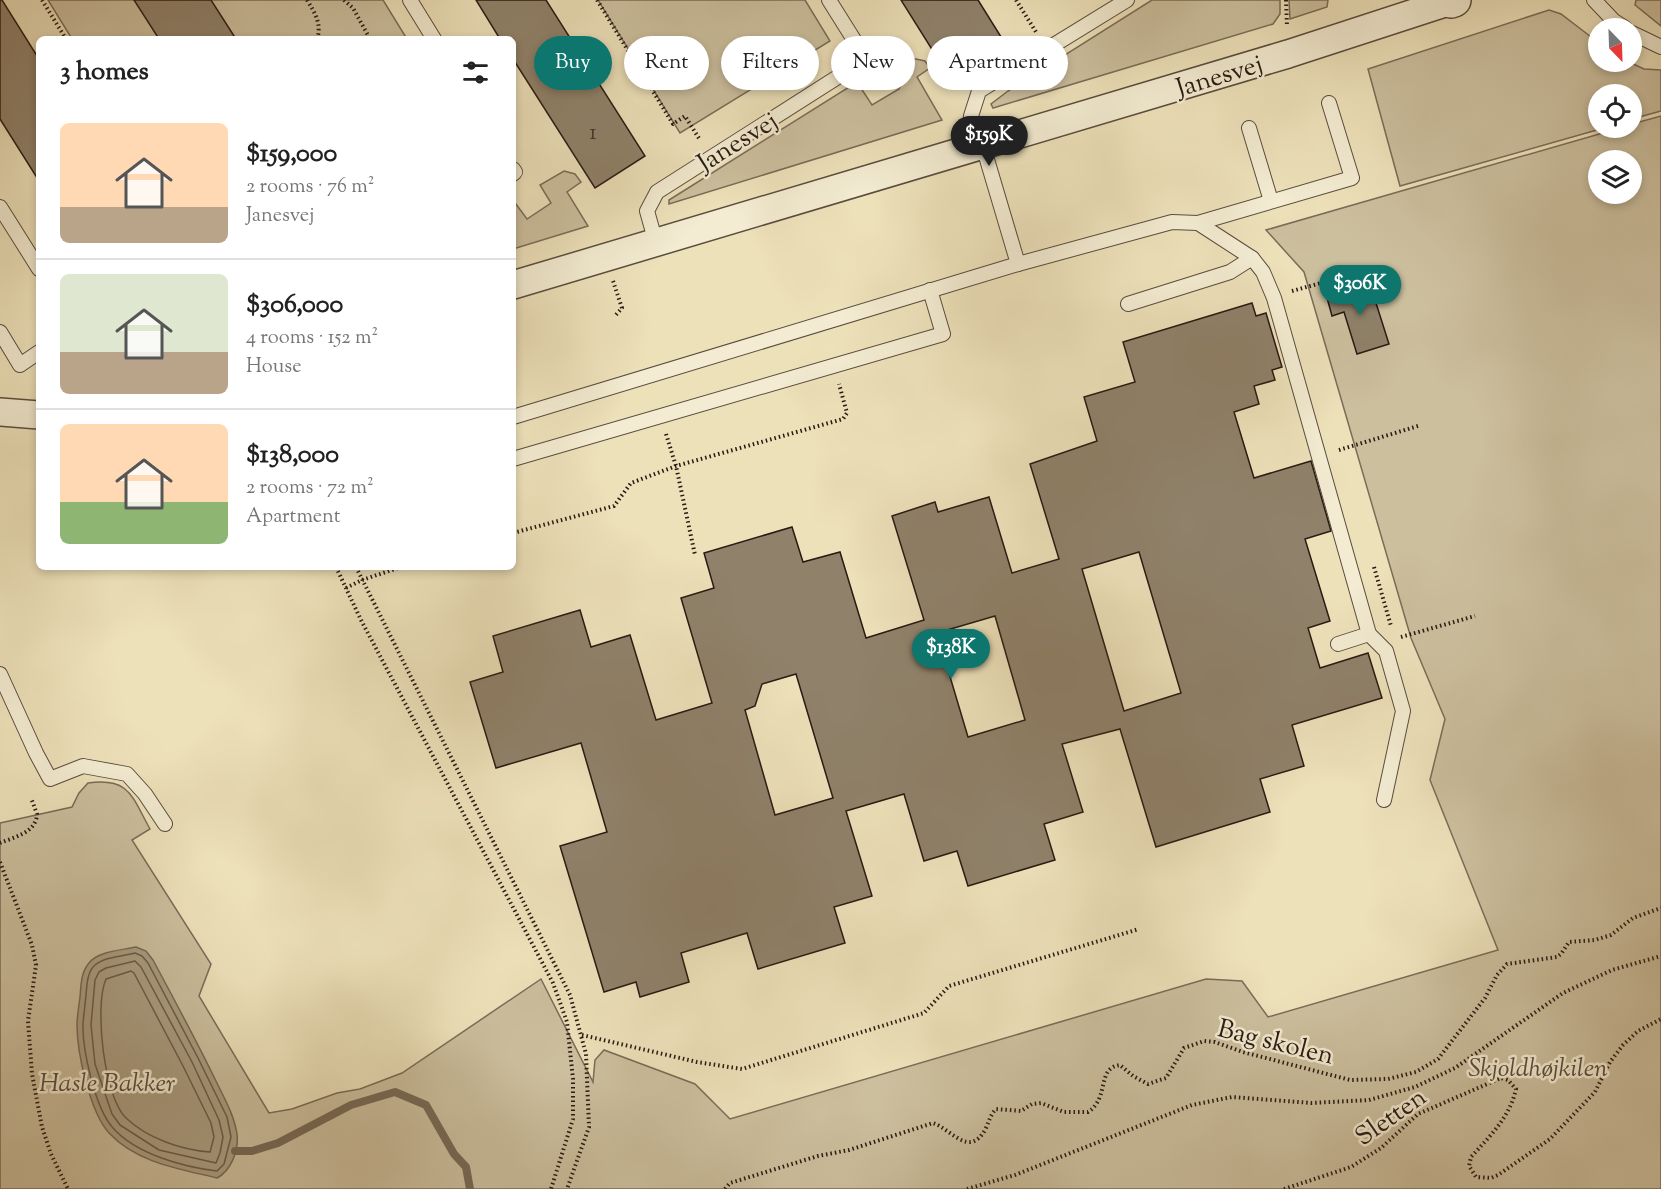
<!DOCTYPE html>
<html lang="en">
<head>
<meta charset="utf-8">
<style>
	body { margin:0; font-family:"Sorts Mill Goudy",serif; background:#f2f2f2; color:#222; height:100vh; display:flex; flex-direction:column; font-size:22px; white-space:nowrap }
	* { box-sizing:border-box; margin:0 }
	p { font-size:20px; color:#767676 }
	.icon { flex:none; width:33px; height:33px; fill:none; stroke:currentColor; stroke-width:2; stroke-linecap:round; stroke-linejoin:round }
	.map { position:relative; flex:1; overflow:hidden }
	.sheet { position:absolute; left:36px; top:36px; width:480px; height:534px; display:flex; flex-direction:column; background:#fff; border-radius:9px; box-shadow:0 3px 9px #0003 }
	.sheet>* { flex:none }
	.hud { position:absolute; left:534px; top:36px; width:570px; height:54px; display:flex; gap:12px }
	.needle { width:39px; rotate:157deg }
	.buttons { position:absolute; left:1588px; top:18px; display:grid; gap:12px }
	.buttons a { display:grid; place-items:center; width:54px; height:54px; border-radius:50%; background:#fff; box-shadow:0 3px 9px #0003; font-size:30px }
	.price { position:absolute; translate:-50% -51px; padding:0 14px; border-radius:21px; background:#0f766e; color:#fff; font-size:20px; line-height:39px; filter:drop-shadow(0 2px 3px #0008) }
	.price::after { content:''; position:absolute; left:50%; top:36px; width:18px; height:14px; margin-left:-9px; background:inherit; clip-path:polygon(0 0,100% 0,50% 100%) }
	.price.current { background:#222; color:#fff }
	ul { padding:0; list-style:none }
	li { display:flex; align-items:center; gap:18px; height:150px; padding:0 24px }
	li+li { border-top:2px solid #e0e0e0 }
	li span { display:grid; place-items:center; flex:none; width:168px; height:120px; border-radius:9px; color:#555 }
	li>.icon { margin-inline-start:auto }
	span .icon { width:72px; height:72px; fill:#fffc; stroke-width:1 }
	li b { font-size:26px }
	h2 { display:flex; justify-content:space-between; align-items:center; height:72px; padding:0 24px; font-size:26px }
	.tag { padding:0 21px; border-radius:27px; background:#fff; box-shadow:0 3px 9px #0003; font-size:21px; line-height:54px }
	.tag.current { background:#0f766e; color:#fff }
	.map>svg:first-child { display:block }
	.green { fill:#ccbf9e; stroke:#7a6c58; stroke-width:1.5; fill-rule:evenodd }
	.water { fill:#aa9d81; stroke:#766955; stroke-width:1.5 }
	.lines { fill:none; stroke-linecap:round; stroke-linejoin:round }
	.shore { stroke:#6a5c4a; stroke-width:1.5 }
	.stream { stroke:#766955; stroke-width:8 }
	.building { fill:#8f816a; stroke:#291a13; stroke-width:1.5; fill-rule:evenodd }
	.service-casing { stroke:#5a4c3d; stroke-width:16 }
	.minor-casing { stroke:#5a4c3d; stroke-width:30 }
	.tertiary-casing { stroke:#5a4c3d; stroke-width:36 }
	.path { stroke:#291a13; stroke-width:4; stroke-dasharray:1.5 3; stroke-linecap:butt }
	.service { stroke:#f3ecd2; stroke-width:14 }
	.minor { stroke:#f3ecd2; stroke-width:27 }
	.tertiary { stroke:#f3ecd2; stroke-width:33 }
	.labels { text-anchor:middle; stroke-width:5; stroke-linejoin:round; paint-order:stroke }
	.number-label { font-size:22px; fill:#423429 }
	.street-label { font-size:26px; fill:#291a13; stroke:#f3ecd2 }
	.park-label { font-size:26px; font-style:italic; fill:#5a4c3d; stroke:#f3ecd2 }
</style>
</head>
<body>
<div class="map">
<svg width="1661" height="1189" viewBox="0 0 1661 1189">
	<rect width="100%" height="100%" fill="#ede1ba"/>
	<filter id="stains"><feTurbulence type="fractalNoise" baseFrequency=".00333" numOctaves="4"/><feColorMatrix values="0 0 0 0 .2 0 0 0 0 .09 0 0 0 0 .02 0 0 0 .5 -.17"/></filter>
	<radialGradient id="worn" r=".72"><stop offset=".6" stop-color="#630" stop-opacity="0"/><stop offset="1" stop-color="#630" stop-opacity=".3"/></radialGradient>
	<g class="green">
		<path d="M48,0H383L407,39H72Z"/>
		<path d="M598,0H805L830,41L680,133Z"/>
		<path d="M1152,0H1280V14L1273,24L993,108L991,104L1008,91Z"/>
		<path d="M1289,0H1328L1327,7L1290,19Z"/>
		<path d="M1636,0H1661V26L1635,5Z"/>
		<path d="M1549,10L1561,14L1599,43V62H1629L1644,69L1661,70V111L1632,119V94H1599V128H1604L1400,186L1368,69Z"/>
		<path d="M911,58L925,61L930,68L917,77L942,120L669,204V200L857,82L872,105L899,89Z"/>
		<path d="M1661,116V1189H0V823L72,807L79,793L88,783C130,777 132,797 150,829L132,840L211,964L199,996L269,1113L292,1109L337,1093L360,1089L402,1073L541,979L593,1082L595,1060L604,1050L695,1084L730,1119L1206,979L1242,981L1268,1017L1498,950L1430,780L1445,719L1411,638L1304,272L1266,230L1620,128H1632V124ZM1599,160H1632V194H1599Z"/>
		<path d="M564,171L575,174L581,182L567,192L588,226L513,249V200L527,219L551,203L540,185Z"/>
	</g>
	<path class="water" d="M136,947L146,951L153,960C174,999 195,1038 215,1079C223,1096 234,1114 237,1134C239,1150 231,1171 217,1178C180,1169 137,1163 109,1133C90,1112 77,1053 77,1025C77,1016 79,1006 80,997C81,985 81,972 89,963C98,951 123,950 136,947Z"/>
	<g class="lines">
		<g class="shore">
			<path d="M135,953L142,956L148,963L198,1058L227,1117L231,1137L224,1164L217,1171C183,1167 136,1154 113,1128C95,1108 82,1049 83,1023C84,1013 85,1004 86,995C87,985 87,972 95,965C105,957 123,956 135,953Z"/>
			<path d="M135,961L141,967L192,1062L219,1120L223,1137L220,1153L216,1163L159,1150L120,1125L112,1114L95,1064L91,1025L95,980L99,972L106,968Z"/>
			<path d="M131,971L134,973L183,1066L211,1123L214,1137L210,1152C181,1150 147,1138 126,1118C104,1097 94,1006 106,979Z"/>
		</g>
		<path class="stream" d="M235,1151H252L278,1143L351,1105L395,1092L426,1105L454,1154L466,1167L470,1189"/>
	</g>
	<g class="building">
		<path d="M0,0H2L39,59V181L0,119Z"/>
		<path d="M134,0H211L236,39H159Z"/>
		<path d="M476,0H546L645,156L595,188L513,59V39H500Z"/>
		<path d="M901,0H978L1003,40L948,75Z"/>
		<path d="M1369,281L1389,344L1357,354L1344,312L1332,316L1326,294Z"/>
		<path d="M1252,303L1256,316L1266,313L1282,367L1272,370L1275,380L1254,386L1259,404L1234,412L1254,478L1311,461L1331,531L1305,539L1330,621L1308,628L1320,668L1368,653L1382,698L1292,725L1304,766L1260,779L1270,812L1156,847L1120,729L1062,744L1083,812L1044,824L1055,860L968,886L957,851L924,861L904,794L846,811L872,896L834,907L845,943L758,969L747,933L681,953L689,982L640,997L636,982L604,992L560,846L607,832L581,743L496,768L470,682L503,672L493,636L580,610L591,647L630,635L656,720L712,703L681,598L714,588L704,553L792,527L803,562L840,552L866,638L924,620L892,516L935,502L938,512L989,497L1012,573L1059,559L1030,464L1097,441L1084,397L1135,382L1123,342ZM1139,552L1181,693L1124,711L1082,569ZM995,616L1025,720L968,737L937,633ZM796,674L833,798L775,815L745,710L755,706L762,684Z"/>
	</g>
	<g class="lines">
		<g class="service-casing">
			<g id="service">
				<path d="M410,0L434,39"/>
				<path d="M1594,0L1614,21L1625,28"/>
				<path d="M1632,33L1661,47"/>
				<path d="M1249,128L1271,201"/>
				<path d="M513,169L515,172L513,174"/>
				<path d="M0,207L39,269"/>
				<path d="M1198,223L1352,178L1329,103"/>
				<path d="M656,243L647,211L657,192L866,59L829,0"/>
				<path d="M1018,264L1172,222L1198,223L1252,258L1263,272L1274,298L1369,634L1338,644"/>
				<path d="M1128,304L1230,272L1252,258"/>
				<path d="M0,332L20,365L39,352"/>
				<path d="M513,417L1018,264L983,146L971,116L979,91L1127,0"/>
				<path d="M513,459L943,334L930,290"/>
				<path d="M1369,634L1386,651L1403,711L1384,800"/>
				<path d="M0,674L36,753L50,779L83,766L127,774L145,794L165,824"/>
			</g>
		</g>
		<g class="minor-casing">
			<g id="minor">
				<path d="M513,285L1288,54L1451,1"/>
				<path d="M0,412L39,415"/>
			</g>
		</g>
		<g class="tertiary-casing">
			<path id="tertiary" d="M1451,1L1454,0"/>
		</g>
		<g class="path">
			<path d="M42,0L66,39"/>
			<path d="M307,0C315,13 322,24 317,39"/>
			<path d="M344,0L353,8L370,39"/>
			<path d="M597,0L673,124L685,116L700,140"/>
			<path d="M1016,0L1036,32"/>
			<path d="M1286,0L1287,26"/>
			<path d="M613,281L622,308L615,316"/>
			<path d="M1292,291L1372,269"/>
			<path d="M666,434L676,466L695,555"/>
			<path d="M1339,450L1418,426"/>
			<path d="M513,533L614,506L631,483L676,466L843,419L847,413L839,384"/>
			<path d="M336,567L361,620L553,983L567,1022L573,1079V1119L551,1189"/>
			<path d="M356,567L570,995L586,1054L589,1127L567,1189"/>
			<path d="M1374,567L1391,626"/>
			<path d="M346,588L362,580L401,567"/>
			<path d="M1401,637L1475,616"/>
			<path d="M0,843C14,837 36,833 37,814L31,798"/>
			<path d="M0,862L32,945L36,965L28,1021L32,1074L42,1127L51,1154L68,1189"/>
			<path d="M582,1035L697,1062L742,1069L924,1013L949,986L1139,929"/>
			<path d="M725,1189L730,1183L818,1156L849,1150L933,1123C951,1129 969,1158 985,1130C989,1122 990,1115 996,1109L1021,1111L1032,1104L1041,1103L1064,1112H1088C1110,1098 1096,1068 1120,1065L1133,1076L1148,1084L1166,1078L1184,1048L1204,1041L1215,1042L1243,1052L1350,1080L1388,1079L1416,1072L1438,1059L1485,998L1497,975L1507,964L1557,957L1561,954L1569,942L1595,940L1611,935L1633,918L1661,908"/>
			<path d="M967,1189L1015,1175L1192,1105L1232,1097L1312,1103L1369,1100L1415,1087L1455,1068L1563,993L1612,970L1661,956"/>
			<path d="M1284,1189L1351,1167L1381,1148L1418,1114L1501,1078L1508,1080L1516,1089C1510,1117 1490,1136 1471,1157L1469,1166L1476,1177L1491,1178L1498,1175L1550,1139L1595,1092L1610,1062L1623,1045L1638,1031L1661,1019"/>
		</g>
		<use href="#service" class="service"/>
		<use href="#minor" class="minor"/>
		<use href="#tertiary" class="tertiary"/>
	</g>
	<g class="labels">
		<g class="number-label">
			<text x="593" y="139">1</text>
		</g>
		<g class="street-label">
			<text transform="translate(1219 75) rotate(-17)" y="9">Janesvej</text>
			<text transform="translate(737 141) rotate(-32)" y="9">Janesvej</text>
			<text transform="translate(1276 1041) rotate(14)" y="9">Bag skolen</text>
			<text transform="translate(1390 1116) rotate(-35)" y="9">Sletten</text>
		</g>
		<g class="park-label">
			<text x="1538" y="1076">Skjoldhøjkilen</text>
			<text x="107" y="1091">Hasle Bakker</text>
		</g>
	</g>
	<rect width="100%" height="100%" filter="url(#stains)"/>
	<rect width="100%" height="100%" fill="url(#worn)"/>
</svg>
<div class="buttons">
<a><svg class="needle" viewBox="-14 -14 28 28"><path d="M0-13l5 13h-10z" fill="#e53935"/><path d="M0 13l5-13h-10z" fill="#767676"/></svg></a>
<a><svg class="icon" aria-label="locate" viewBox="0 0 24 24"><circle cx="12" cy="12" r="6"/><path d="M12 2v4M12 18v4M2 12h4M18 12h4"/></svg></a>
<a><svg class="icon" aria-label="layers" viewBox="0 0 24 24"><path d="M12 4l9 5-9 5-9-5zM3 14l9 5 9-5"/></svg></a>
</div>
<b class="price current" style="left:989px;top:167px">$159K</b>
<b class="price" style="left:1360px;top:316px">$306K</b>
<b class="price" style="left:951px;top:680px">$138K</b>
<div class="hud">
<a class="tag current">Buy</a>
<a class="tag">Rent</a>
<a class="tag">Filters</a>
<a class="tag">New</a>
<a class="tag">Apartment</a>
</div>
<section class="sheet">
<h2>3 homes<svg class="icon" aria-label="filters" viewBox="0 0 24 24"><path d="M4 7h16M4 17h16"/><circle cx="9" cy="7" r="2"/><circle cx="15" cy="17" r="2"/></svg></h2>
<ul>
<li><span style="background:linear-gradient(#ffd9b3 70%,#b9a48a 0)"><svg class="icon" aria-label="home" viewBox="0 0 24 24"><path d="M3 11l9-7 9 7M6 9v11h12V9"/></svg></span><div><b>$159,000</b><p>2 rooms · 76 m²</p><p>Janesvej</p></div></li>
<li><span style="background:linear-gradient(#dfe7d0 65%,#b9a48a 0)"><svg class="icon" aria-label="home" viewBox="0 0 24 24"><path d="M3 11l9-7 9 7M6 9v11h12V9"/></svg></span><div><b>$306,000</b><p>4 rooms · 152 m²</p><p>House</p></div></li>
<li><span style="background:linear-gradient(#ffd9b3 65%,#8fb573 0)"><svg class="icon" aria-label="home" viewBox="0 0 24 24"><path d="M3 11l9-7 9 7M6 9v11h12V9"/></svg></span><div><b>$138,000</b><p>2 rooms · 72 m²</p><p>Apartment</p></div></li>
</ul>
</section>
</div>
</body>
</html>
